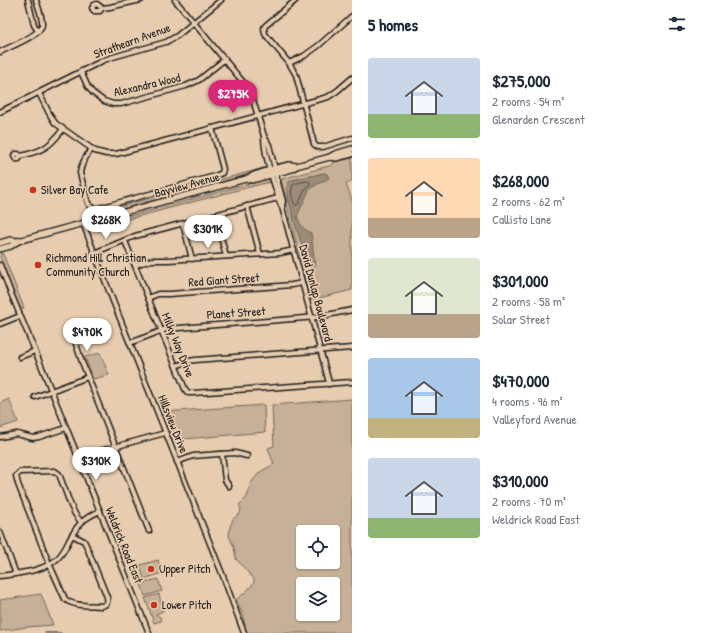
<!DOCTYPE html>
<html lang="en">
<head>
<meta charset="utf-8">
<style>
	body { margin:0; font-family:"Patrick Hand",sans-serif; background:#f2f2f3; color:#1f2937; height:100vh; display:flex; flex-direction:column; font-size:15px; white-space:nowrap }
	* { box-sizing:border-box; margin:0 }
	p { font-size:13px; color:#747a83 }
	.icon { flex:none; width:22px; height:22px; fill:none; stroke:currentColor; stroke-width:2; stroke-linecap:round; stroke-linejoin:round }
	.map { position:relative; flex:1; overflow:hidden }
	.side { display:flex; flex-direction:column; background:#fff; width:352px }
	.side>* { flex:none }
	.tools { position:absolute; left:296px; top:525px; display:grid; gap:8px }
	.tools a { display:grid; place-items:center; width:44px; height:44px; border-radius:4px; background:#fff; box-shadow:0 1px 3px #0004; font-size:20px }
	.price { position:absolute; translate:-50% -34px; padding:0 9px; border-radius:14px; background:#fff; color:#222; font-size:13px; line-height:26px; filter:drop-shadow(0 1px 2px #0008) }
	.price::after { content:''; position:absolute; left:50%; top:24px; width:12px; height:9px; margin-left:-6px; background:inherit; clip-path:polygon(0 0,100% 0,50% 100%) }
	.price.current { background:#db2777; color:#fff }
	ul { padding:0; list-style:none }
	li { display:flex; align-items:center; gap:12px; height:100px; padding:0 16px }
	li span { display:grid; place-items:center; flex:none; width:112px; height:80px; border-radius:4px; color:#555 }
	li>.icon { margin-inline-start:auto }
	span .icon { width:48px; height:48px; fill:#fffc; stroke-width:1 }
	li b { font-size:17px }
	h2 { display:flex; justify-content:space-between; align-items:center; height:48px; padding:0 16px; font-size:17px }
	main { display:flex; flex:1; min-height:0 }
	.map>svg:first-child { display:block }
	.green { fill:#c6b097; stroke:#71665a; fill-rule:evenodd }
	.water { fill:#9c8b79; stroke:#695f54 }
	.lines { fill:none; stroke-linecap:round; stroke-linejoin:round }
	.shore { stroke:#4f4841; stroke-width:1 }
	.minor-casing { stroke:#1c1c1c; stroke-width:7 }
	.major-casing { stroke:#1c1c1c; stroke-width:8 }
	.minor { stroke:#e7ccaf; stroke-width:4 }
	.major { stroke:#e7ccaf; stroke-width:5 }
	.rail { stroke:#1c1c1c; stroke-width:1 }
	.poi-dot { fill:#c8321e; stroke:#e7ccaf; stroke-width:1.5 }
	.labels { text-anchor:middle; stroke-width:3.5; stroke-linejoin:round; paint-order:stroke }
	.street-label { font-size:12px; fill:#1c1c1c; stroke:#e7ccaf }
	.poi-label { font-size:12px; fill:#1c1c1c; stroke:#e7ccaf; text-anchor:start }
</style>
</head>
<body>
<main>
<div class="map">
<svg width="352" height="633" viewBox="0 0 352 633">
	<rect width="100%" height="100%" fill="#e7ccaf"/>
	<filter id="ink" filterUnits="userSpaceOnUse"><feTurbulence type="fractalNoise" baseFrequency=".025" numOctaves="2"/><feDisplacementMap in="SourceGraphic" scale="8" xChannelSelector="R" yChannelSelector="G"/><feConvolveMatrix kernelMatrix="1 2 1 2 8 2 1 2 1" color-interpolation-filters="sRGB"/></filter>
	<g filter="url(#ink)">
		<g class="green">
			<path d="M351,158H352V182L346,184L352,200V290L311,300L281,181L282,179L332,165L334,162Z"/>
			<path d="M264,168L265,170L262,171L92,217L91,214Z"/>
			<path d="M267,179L270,182L234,191L95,228H90V227Z"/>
			<path d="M1,253L3,254L24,308L21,309C13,301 5,269 0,257Z"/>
			<path d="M100,353L109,375L93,379L85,357Z"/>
			<path d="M9,399L18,422L0,428V403Z"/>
			<path d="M352,399V633H248L246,630L243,615L236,600L247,591L254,583V579L236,559L234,547L229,536L230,527L233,519L240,514L241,508L239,505L247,497L251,483L260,472L274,464L268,448L274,446L272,405ZM303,532H333V562H303ZM303,584H333V614H303Z"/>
			<path d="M264,405L265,432L173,440L162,412Z"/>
			<path d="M158,560L162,573L144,579L140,565Z"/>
			<path d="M158,579L162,591L145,596L141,584Z"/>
			<path d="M41,594L53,625L27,627L0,631V600Z"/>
			<path d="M159,594L163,611L156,614L160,617L161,621L154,623L145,598Z"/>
		</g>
		<path class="water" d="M324,173L327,174L329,178L314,186L309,190L297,216C300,225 303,229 311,233L315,266L311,268L308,263L295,224L286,189L289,182L292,180Z"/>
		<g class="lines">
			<path class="shore" d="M308,181L310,182V184L306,188L298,205H295C292,199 289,190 294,184Z"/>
			<g class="minor-casing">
				<g id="minor">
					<path d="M28,0L34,25L38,31"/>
					<path d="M175,0L248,88L253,100L264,136L269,145L275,169L277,179L283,201L282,206"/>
					<path d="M296,0L265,26L264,28L265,34L289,63L296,75L314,144C317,148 319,147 323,147L352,138"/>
					<path d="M102,8L97,4L94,5L92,8L94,11H100L102,8L110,7L141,0"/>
					<path d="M0,52C9,47 41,35 42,25C43,18 38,7 36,0"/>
					<path d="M289,63L304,56L318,46L352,16"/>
					<path d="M81,72L88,87L93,93L104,101L113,104H121L186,86L199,80L225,59"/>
					<path d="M39,93L49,113L55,123L95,151L106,154H116L328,97L337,91L352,78"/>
					<path d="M0,112L104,60L113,57L166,42L177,36L221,0"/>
					<path d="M264,136C264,157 274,182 280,203L282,207L328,379L329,384"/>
					<path d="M92,149C86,156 81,164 80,173L88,203L91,207L95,209L215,176L222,173L223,169L212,128"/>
					<path d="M21,156L19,159C16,160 15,159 14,156L15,154H18L21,156C42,151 50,147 63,129"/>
					<path d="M247,206L260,254"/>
					<path d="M215,215L226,256"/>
					<path d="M83,223L113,301L223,576L244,633"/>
					<path d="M183,224L192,259"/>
					<path d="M125,241L185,389L188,393H193L352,382"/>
					<path d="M94,253L135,236L278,198"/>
					<path d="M0,265L10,291L43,370L149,633"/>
					<path d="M135,265L152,260H168L280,253L294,250"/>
					<path d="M148,298L158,294H169L292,285L302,283"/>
					<path d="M0,324L20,316"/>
					<path d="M72,332L82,362L149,531"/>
					<path d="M130,343L166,329L317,317L352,310"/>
					<path d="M20,357L35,351"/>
					<path d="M176,366L189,361L195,360L352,348"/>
					<path d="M35,397L88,377"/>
					<path d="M0,437L17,434L33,438L39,437L66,428"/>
					<path d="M222,454L225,480L229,486"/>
					<path d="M78,457L165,433"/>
					<path d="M177,462L193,456L219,454L235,453L247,456"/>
					<path d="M0,532L16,574"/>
					<path d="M72,535L84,541L86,545L107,597C108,602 107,605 101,606C90,605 74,607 65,599L48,561L18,484L16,476L20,472L55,471L59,474L71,506L75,514L81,522"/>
					<path d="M0,576C19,573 43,572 58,558C66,550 68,541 74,532C80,521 89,516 100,511"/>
				</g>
			</g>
			<g class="major-casing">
				<g id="major">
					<path d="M330,157L336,158L352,154"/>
					<path d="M246,179L252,180L292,169L296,166L330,157L335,154L352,149"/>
					<path d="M0,243L10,240L18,241"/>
					<path d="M0,249L11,246L18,241L246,179C253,174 280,167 289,165C293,165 292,165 296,166"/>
				</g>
			</g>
			<use href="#minor" class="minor"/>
			<use href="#major" class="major"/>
			<path class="rail" d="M45,633H61"/>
		</g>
	</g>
	<g class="poi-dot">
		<circle cx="33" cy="190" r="4"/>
		<circle cx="38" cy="265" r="4"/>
		<circle cx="151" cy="569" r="4"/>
		<circle cx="154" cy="605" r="4"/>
	</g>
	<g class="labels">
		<g class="street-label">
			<text transform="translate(132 41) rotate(-20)" y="4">Strathearn Avenue</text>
			<text transform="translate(147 85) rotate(-13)" y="4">Alexandra Wood</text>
			<text transform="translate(187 185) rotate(-15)" y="4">Bayview Avenue</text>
			<text transform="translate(224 280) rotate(-4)" y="4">Red Giant Street</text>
			<text transform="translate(316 293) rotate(75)" y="4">David Dunlap Boulevard</text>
			<text transform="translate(236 313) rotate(-4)" y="4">Planet Street</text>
			<text transform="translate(178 345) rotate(68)" y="4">Milky Way Drive</text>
			<text transform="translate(173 424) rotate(68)" y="4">Hillsview Drive</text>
			<text transform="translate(124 545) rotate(68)" y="4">Weldrick Road East</text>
		</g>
		<g class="poi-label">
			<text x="41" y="194">Silver Bay Cafe</text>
			<text x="46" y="262">Richmond Hill Christian<tspan x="46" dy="14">Community Church</tspan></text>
			<text x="159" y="573">Upper Pitch</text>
			<text x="162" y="609">Lower Pitch</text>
		</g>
	</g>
</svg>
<div class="tools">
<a><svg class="icon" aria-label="locate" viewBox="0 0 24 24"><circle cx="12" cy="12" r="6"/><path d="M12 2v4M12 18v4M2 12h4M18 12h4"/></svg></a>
<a><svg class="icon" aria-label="layers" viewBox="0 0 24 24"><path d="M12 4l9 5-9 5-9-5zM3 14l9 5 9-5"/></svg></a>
</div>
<b class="price current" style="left:233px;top:114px">$275K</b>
<b class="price" style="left:106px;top:240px">$268K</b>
<b class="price" style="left:208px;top:249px">$301K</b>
<b class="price" style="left:87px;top:352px">$470K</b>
<b class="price" style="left:96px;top:481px">$310K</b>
</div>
<section class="side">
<h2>5 homes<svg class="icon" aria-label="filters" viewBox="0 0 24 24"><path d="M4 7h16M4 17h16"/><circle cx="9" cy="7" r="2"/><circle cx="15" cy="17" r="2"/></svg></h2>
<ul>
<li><span style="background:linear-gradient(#c9d6e8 70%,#8fb573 0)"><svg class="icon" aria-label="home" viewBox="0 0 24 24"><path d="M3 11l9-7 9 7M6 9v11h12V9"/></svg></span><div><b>$275,000</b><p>2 rooms · 54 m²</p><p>Glenarden Crescent</p></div></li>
<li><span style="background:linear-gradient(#ffd9b3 75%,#b9a48a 0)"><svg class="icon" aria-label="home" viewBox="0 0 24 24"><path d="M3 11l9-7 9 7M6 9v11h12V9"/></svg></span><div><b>$268,000</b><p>2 rooms · 62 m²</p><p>Callisto Lane</p></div></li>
<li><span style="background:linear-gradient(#dfe7d0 70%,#b9a48a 0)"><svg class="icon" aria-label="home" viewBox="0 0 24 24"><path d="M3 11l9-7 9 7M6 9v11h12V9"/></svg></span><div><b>$301,000</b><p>2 rooms · 58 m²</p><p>Solar Street</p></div></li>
<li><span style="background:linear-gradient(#a9c7e8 75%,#c2b280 0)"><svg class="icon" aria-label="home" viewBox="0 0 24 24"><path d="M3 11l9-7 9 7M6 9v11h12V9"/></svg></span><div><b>$470,000</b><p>4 rooms · 96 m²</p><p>Valleyford Avenue</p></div></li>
<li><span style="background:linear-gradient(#c9d6e8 75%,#8fb573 0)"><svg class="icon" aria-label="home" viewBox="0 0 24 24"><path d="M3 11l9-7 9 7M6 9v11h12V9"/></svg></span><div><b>$310,000</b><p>2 rooms · 70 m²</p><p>Weldrick Road East</p></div></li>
</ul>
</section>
</main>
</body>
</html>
